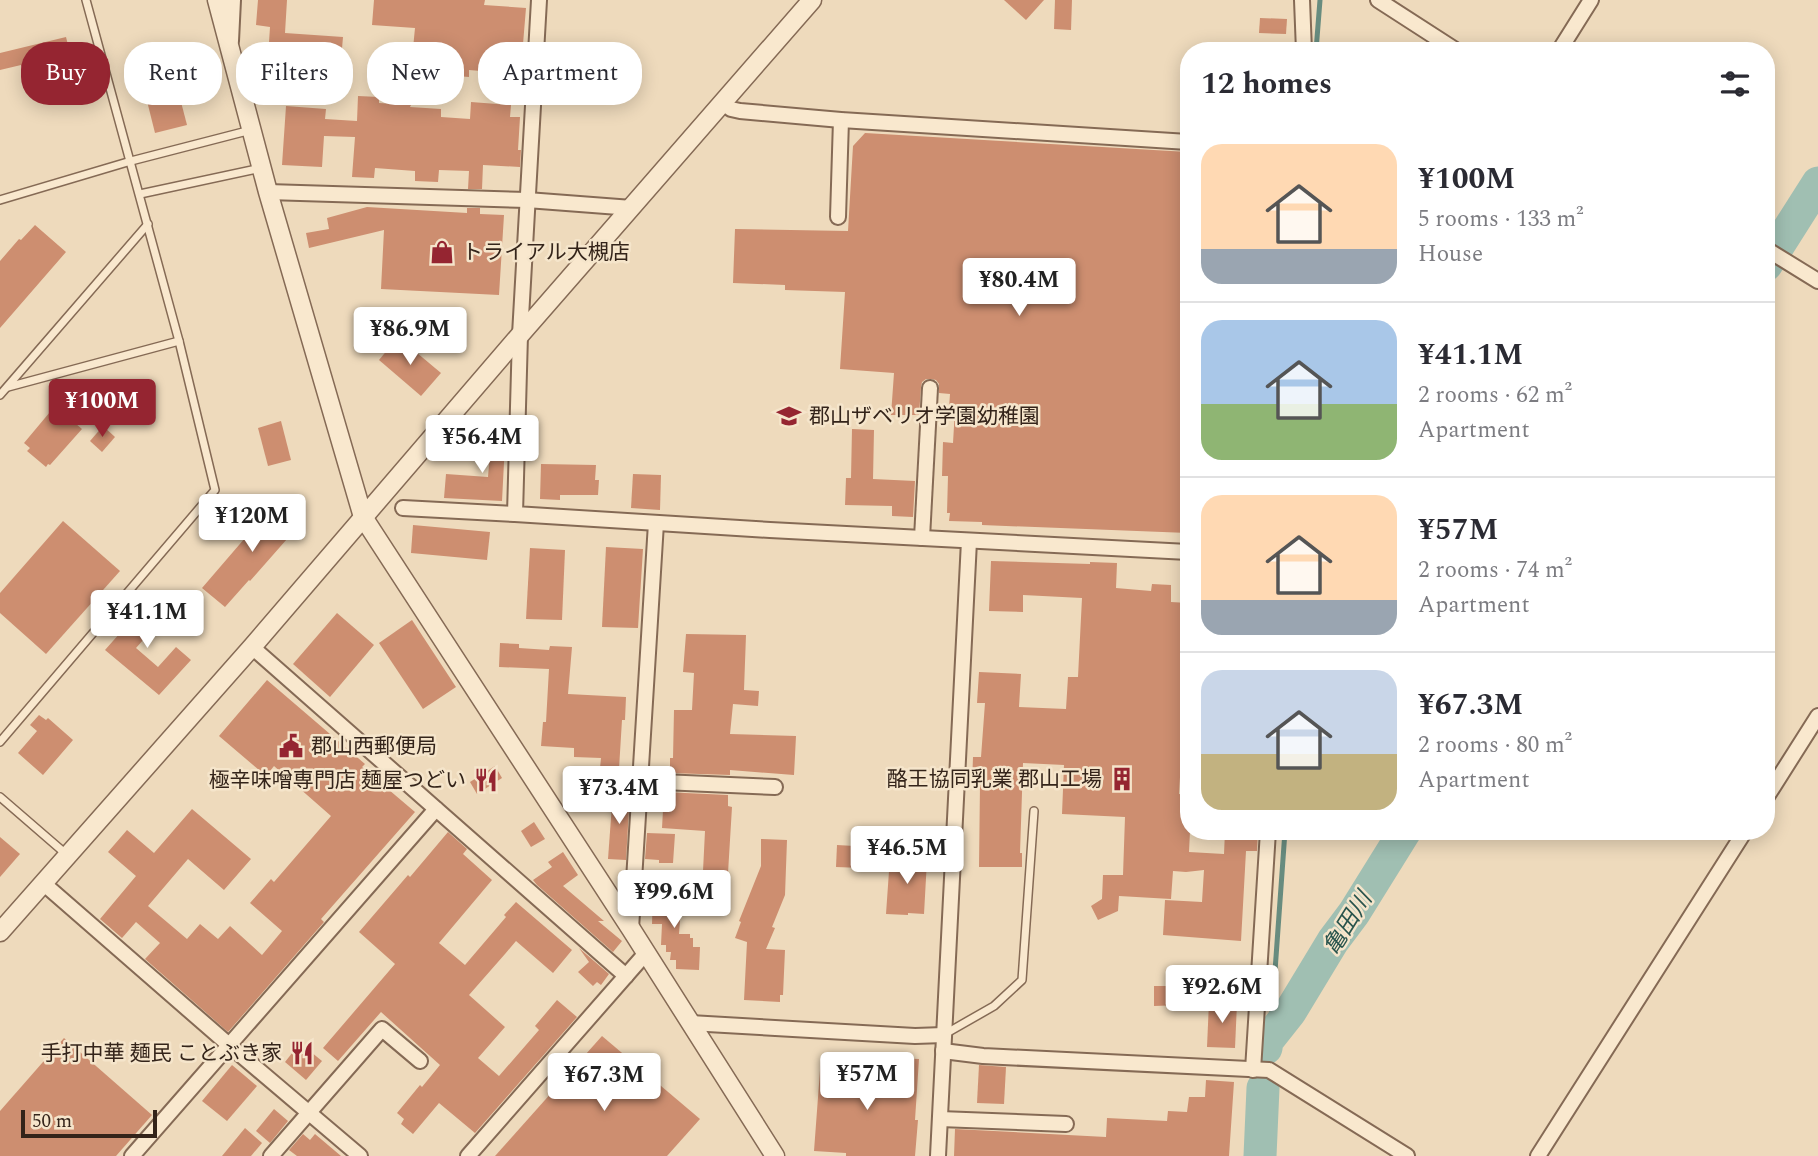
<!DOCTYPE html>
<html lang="en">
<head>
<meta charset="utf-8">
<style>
	body { margin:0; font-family:Spectral,"Noto Sans JP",serif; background:#f2f2f3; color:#2b2b33; height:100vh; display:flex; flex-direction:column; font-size:26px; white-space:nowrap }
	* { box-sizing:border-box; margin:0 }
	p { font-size:23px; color:#7c7c81 }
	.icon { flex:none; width:38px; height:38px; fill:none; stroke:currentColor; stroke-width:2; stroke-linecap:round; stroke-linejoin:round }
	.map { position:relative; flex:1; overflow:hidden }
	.side { position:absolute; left:1180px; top:42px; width:595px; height:798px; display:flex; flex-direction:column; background:#fff; border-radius:28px; box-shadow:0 4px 18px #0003 }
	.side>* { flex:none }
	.top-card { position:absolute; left:21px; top:42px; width:665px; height:63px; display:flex; gap:14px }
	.scale { position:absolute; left:21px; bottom:18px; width:136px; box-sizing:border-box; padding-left:7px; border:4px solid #34241a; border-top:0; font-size:19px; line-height:24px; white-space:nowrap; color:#34241a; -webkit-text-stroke:5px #f5e5cb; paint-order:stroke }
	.price { position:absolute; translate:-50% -60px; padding:0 16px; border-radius:7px; background:#fff; color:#222; font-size:23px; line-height:46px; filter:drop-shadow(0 2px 4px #0008) }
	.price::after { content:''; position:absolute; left:50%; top:42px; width:21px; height:16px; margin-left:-10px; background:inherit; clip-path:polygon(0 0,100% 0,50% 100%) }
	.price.current { background:#952531; color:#fff }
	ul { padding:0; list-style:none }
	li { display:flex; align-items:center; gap:21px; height:175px; padding:0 21px }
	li+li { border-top:2px solid #e1e1e2 }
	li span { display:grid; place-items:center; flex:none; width:196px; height:140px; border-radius:21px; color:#555 }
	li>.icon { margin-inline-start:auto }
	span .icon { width:84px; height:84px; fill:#fffc; stroke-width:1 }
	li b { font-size:30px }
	h2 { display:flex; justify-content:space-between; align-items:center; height:84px; padding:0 21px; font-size:30px }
	.pill { padding:0 24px; border-radius:28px; background:#fff; box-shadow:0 4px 18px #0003; font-size:24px; line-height:63px }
	.pill.current { background:#952531; color:#fff }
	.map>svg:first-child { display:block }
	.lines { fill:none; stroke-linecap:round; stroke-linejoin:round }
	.stream { stroke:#688c7f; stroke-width:5 }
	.river { stroke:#a0bfb2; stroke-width:33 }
	.building { fill:#cd8e70 }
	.service-casing { stroke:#856a55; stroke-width:10 }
	.minor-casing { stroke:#856a55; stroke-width:18 }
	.tertiary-casing { stroke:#856a55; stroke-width:21 }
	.service { stroke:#f9e8ce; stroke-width:7 }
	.minor { stroke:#f9e8ce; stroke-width:14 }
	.tertiary { stroke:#f9e8ce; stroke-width:18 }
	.labels { text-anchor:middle; stroke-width:5; stroke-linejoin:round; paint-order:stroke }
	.poi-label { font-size:21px; fill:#34241a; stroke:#f5e5cb; text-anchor:start }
	.water-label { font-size:23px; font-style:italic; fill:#29544d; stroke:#f5e5cb }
</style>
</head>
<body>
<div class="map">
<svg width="1818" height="1156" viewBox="0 0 1818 1156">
	<rect width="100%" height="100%" fill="#eedabc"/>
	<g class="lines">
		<g class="stream">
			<path d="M1316,51L1320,0"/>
			<path d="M1267,1041L1272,1013L1285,831"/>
		</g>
		<g class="river">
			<path d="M1766,265L1818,183"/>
			<path d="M1266,1048L1267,1041L1290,1012L1333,941L1354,913L1405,831"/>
			<path d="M1260,1156L1263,1088"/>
		</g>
	</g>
	<g class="building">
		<path d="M258,0H287L285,33L343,37L341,60L298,57L296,75L267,73L270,27L256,25Z"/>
		<path d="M374,0H485L484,5L526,8L523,44H527L524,87L504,86L505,73L469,70V77L430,74L429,80L410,79L415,28L372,25Z"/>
		<path d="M1004,0H1044L1026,20Z"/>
		<path d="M1055,0H1072L1071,30L1054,29Z"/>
		<path d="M1260,18L1287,19L1286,34L1259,33Z"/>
		<path d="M66,37L71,57L22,68L21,65L0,70V53Z"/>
		<path d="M167,48L187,125L155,133L136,57Z"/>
		<path d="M358,96L379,97V103L411,105L410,107L441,109V117L470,119L471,102L511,105L510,117H520L518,150H521L520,167L483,165L482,189H468L469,171L439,170L438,182L415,181V171L375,168L374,178L352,177L355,137L324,136L322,167L282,165L286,106L326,109L325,119L357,121Z"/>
		<path d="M865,133L1188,152V533L982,525V522L949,521L950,513H947L948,476H942L943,442L953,443L955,409L949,408L950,394L939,393V384L936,380L931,379H926L922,382L921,387L919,415H891L894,373L840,369L845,292L785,290V285L733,283L735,229L848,231L853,146Z"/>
		<path d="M367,207L467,213V208H480V214L504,215L499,295L381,289L384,230L309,248L306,233L329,229L327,218Z"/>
		<path d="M35,225L66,252L0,328V261L19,239L21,240Z"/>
		<path d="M398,337L441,373L421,396L379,360Z"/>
		<path d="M130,384L144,396L124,419L110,407Z"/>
		<path d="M55,406L82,429L50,465L48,464L46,467L27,451L30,448L24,443Z"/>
		<path d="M281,421L291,460L268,466L258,428Z"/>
		<path d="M103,426L115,437L102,452L90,441Z"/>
		<path d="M492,427H508L507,443H505L502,501L444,498L446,474L488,477Z"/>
		<path d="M852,429L874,430L873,479L915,481L913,517L892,516V506L845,505L846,478H851Z"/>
		<path d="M541,464L596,465L595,480H599L598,495H560V500L540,499Z"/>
		<path d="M633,474L661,475L660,510L631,508Z"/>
		<path d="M277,501L302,522L250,581L249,580L225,607L202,588Z"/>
		<path d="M63,521L120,571L46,654L0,613V593Z"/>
		<path d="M413,525L490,532L487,560L411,553Z"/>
		<path d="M606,547L643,549L638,628L602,627Z"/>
		<path d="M530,548L565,550L562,620L526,619Z"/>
		<path d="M991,561L1090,564V562L1117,563L1116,588L1151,591L1152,584L1171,585V602L1188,603V677H1186L1179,794L1188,795V831H1190L1189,852L1224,854L1225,831H1258L1257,851H1246L1241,941L1163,935L1165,900L1202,902L1204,870L1186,872L1173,871L1171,899L1119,896L1118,911L1098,920L1091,906L1102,899L1103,875H1123L1125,817L1062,814L1064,765L1023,763L1020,853H1022V867H979L980,785H972L973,757H981L985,703H977L979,672L1021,674L1019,707L1066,709L1068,677H1078L1082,598L1023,595V612L989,611Z"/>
		<path d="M151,598L168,612L136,648L158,667L176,647L191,660L159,695L105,650Z"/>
		<path d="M337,613L374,645L330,697L293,664Z"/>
		<path d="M412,620L456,687L423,709L379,643Z"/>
		<path d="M686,634L746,635L744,690L759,691L758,706L733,704L730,734L796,736L794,775L730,770V775L670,773V758H673L674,710H692L694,673L683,672Z"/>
		<path d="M500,643L519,644V648L549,650L550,646L572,647L568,694L626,697L625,720H622L619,769L600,768L601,758L574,757V748L541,746L543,722H546L549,669L499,667Z"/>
		<path d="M267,680L365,764L362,767L415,812L321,919L324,922L228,1032L145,959L160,943L136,922L122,938L100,919L136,876L108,852L127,830L154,853L192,809L251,859L224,890L188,859L148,906L187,939L200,924L218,939L230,926L262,955L282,931L250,903L271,879L274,882L331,816L274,766L266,776L219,736Z"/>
		<path d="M39,715L46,720L48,718L73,740L43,775L18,753L37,731L30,725Z"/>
		<path d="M495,766L502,778L477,794L470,782Z"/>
		<path d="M613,791L630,792L626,860L608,859Z"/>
		<path d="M664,792L728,795V806L732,807L728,873L703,871L705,831L662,828Z"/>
		<path d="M534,822L545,839L531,847L521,831Z"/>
		<path d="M448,832L467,849L463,854L492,880L439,943L465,965L506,917L504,915L516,902L572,950L553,973L516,941L505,954L469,995L505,1027L478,1058L499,1076L539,1030L535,1026L557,1000L577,1017L475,1133L439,1103L413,1134L401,1124L404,1119L397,1113L420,1085L422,1087L440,1065L381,1012L338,1061L323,1048L395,964L359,932L408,875L410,877Z"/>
		<path d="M647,833L675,834L673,863H659V860L645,859Z"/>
		<path d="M0,837L20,854L0,877Z"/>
		<path d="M761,839L787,840L785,895L772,927L775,928L766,949L785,950L783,995H780V1002L744,1000L747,942L735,938L741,922L739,921L761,866Z"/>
		<path d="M837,845L889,848L888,869L836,867Z"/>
		<path d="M563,852L578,875L563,886L604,921H598L622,941L613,952L537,885L533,880L552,867L548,862Z"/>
		<path d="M890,857L927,860L924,914L908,913V915L886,914Z"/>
		<path d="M653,891L682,893L679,934H690V938H693V947H700L699,970L676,969V960H670L671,952H666V945H661L662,924H652Z"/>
		<path d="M579,948L609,974L601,985L597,982L593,986L578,972L589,962Z"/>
		<path d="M1154,986H1182V1005L1154,1006Z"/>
		<path d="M1209,1002L1237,1003L1235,1048L1207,1047Z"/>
		<path d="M602,1036L700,1119L667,1156H495Z"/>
		<path d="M64,1038L152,1115L116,1156H0V1111Z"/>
		<path d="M300,1043L322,1061L306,1080L285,1062Z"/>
		<path d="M821,1057L846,1059L845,1080L894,1083L896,1058L919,1059L915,1120H918L915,1156H846V1153L814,1151Z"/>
		<path d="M232,1065L257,1086L227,1121L202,1101Z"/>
		<path d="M979,1065L1006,1067L1004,1104L977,1103Z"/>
		<path d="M1206,1080L1234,1082L1229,1156H954L955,1129L1106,1137L1107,1118L1167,1121L1168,1111L1187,1112L1189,1097H1205Z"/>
		<path d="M274,1109L288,1121L270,1143L256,1131Z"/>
		<path d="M245,1128L262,1143L251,1156H222Z"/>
		<path d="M303,1134L310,1140L315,1134L341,1156H297L289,1150Z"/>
	</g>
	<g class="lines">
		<g class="service-casing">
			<g id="service">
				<path d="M140,194L261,168"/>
				<path d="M0,200L131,161L251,130"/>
				<path d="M8,387L179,341"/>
				<path d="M0,395L148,224"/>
				<path d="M0,742L215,490L179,341L86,0"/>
				<path d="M0,797L66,854"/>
				<path d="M945,1034L994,1006L1022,980L1034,811"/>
			</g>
		</g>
		<g class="minor-casing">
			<g id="minor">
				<path d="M539,0L520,335L515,514L770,530L1188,552"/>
				<path d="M1302,0L1304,51"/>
				<path d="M1378,0L1457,51"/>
				<path d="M231,41L233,0"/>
				<path d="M1559,51L1591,0"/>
				<path d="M723,103L731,109L740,111L841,120L1188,142"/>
				<path d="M268,192L527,200L632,208"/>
				<path d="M838,217L841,120"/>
				<path d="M1766,249L1818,281"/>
				<path d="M403,508L515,514"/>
				<path d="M922,538L930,388"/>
				<path d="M252,647L626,976"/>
				<path d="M640,781L775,787"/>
				<path d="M1766,798L1818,716"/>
				<path d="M43,883L229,1045L360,1156"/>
				<path d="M631,929L656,523"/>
				<path d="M690,1023L915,1036L944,1035"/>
				<path d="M943,1051L983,1056L1269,1070L1407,1156"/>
				<path d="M1253,1070L1268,831"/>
				<path d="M940,1119L1066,1124"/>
				<path d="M132,1156L436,809"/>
				<path d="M271,1156L382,1029L420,1061"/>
				<path d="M468,1156L646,953"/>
				<path d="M938,1156L969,541"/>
				<path d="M1538,1156L1745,831"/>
			</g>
		</g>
		<g class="tertiary-casing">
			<g id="tertiary">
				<path d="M217,0L268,192L363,517L631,929L775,1156"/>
				<path d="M0,932L252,647L520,335L812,0"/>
			</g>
		</g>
		<use href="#service" class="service"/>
		<use href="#minor" class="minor"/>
		<use href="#tertiary" class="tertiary"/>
	</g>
	<defs>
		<g id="shop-bare" transform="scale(1.89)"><path d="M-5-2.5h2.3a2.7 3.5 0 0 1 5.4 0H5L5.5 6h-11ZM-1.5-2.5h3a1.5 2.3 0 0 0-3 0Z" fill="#952531" stroke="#f5e5cb" stroke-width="2.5" paint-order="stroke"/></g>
		<g id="school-bare" transform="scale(1.89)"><path d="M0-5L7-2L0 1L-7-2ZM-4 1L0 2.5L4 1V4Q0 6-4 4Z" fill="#952531" stroke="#f5e5cb" stroke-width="2.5" paint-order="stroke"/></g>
		<g id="civic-bare" transform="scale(1.89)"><path d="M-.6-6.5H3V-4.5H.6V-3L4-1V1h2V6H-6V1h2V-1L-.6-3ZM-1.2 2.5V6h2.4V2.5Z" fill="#952531" stroke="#f5e5cb" stroke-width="2.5" paint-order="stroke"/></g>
		<g id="building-bare" transform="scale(1.89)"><path d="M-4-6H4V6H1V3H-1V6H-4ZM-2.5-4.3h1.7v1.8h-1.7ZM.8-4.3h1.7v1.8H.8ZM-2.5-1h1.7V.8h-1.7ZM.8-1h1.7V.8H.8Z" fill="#952531" stroke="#f5e5cb" stroke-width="2.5" paint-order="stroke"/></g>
		<g id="restaurant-bare" transform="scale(1.89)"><path d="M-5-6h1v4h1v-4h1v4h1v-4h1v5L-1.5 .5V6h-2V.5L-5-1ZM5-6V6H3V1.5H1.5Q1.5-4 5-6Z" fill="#952531" stroke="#f5e5cb" stroke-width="2.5" paint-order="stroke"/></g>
	</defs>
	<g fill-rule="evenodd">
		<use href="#shop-bare" x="442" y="252"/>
		<use href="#school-bare" x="789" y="416"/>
		<use href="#civic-bare" x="291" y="746"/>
		<use href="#building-bare" x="1122" y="779"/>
		<use href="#restaurant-bare" x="486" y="780"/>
		<use href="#restaurant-bare" x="302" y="1053"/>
	</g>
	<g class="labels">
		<g class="poi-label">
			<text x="462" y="259">トライアル大槻店</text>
			<text x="809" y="423">郡山ザベリオ学園幼稚園</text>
			<text x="311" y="753">郡山西郵便局</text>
			<text x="1102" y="786" text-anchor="end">酪王協同乳業 郡山工場</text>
			<text x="466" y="787" text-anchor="end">極辛味噌専門店 麺屋つどい</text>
			<text x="282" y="1060" text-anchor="end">手打中華 麺民 ことぶき家</text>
		</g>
		<g class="water-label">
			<text transform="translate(1347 923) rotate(-58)" y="8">亀田川</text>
		</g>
	</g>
</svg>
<div class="scale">50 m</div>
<b class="price" style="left:1019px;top:318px">¥80.4M</b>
<b class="price" style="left:410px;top:367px">¥86.9M</b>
<b class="price current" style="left:102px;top:439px">¥100M</b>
<b class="price" style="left:482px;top:475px">¥56.4M</b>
<b class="price" style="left:252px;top:554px">¥120M</b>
<b class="price" style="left:147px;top:650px">¥41.1M</b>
<b class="price" style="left:619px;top:826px">¥73.4M</b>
<b class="price" style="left:907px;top:886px">¥46.5M</b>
<b class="price" style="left:674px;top:930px">¥99.6M</b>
<b class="price" style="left:1222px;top:1025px">¥92.6M</b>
<b class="price" style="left:867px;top:1112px">¥57M</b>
<b class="price" style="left:604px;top:1113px">¥67.3M</b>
<div class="top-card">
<a class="pill current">Buy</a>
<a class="pill">Rent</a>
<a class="pill">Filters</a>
<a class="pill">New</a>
<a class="pill">Apartment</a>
</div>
<section class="side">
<h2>12 homes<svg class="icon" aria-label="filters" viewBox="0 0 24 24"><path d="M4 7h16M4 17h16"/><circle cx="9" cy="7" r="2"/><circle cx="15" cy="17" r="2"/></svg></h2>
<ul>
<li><span style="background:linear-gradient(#ffd9b3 75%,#9aa5b1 0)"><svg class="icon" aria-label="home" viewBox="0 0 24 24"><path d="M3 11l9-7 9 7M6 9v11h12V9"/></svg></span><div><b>¥100M</b><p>5 rooms · 133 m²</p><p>House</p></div></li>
<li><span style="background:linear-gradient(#a9c7e8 60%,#8fb573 0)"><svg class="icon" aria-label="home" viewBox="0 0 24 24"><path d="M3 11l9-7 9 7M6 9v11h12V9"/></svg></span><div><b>¥41.1M</b><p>2 rooms · 62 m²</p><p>Apartment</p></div></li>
<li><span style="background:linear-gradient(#ffd9b3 75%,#9aa5b1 0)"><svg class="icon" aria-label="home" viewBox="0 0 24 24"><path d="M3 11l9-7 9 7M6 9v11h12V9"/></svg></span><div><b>¥57M</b><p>2 rooms · 74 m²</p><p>Apartment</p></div></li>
<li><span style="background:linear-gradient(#c9d6e8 60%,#c2b280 0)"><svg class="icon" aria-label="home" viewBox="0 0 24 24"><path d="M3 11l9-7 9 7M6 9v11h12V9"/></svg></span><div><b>¥67.3M</b><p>2 rooms · 80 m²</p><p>Apartment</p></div></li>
</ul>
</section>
</div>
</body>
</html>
